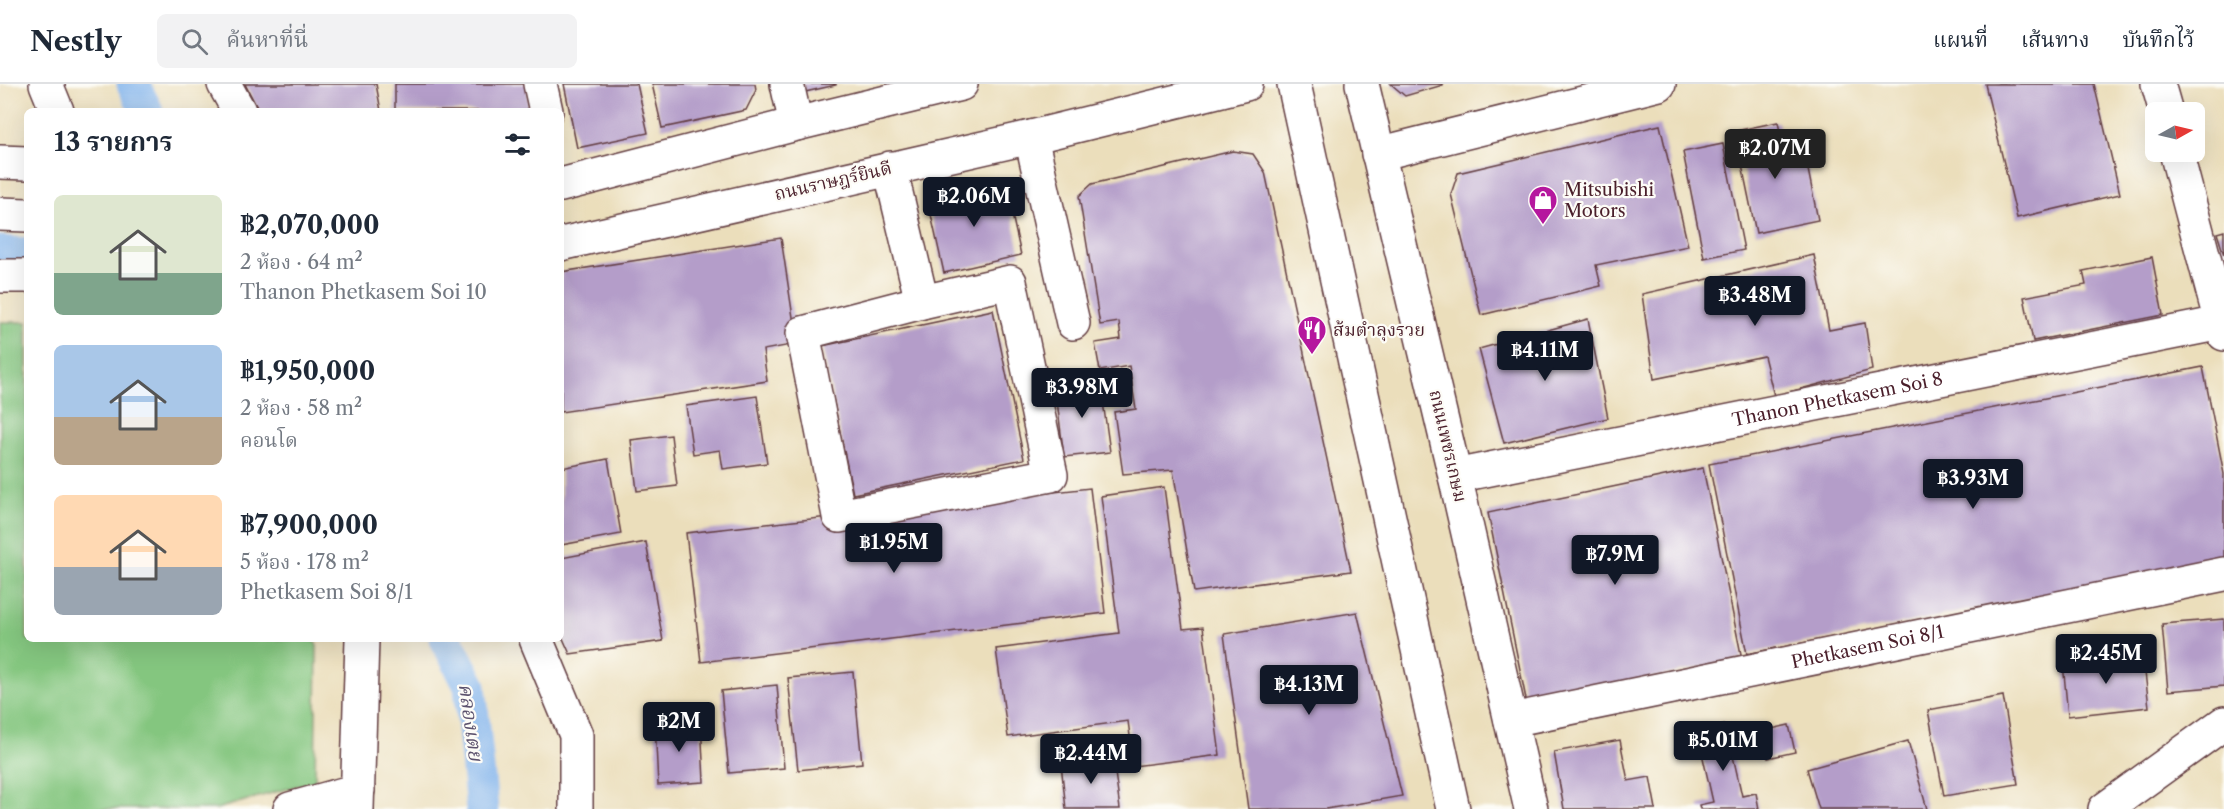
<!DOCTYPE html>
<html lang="th">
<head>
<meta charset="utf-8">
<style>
	body { margin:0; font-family:"Libre Caslon Text","Noto Serif Thai",serif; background:#f2f2f3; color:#1f2937; height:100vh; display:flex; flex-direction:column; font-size:22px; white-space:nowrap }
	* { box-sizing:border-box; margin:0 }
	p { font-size:20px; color:#747a83 }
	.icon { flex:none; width:33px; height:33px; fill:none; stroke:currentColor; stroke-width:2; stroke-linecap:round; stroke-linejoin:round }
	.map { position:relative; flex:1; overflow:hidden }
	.side { position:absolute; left:24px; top:24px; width:540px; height:534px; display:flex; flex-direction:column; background:#fff; border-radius:9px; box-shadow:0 6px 24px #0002 }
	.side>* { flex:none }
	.needle { width:39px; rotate:82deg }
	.fabs { position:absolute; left:2145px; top:18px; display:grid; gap:12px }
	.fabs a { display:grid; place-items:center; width:60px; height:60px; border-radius:9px; background:#fff; box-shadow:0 6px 24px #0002; font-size:30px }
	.price { position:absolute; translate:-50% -51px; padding:0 14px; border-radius:6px; background:#111827; color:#fff; font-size:20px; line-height:39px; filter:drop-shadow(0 2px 3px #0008) }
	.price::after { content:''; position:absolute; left:50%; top:36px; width:18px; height:14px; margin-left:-9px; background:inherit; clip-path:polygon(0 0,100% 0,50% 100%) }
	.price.active { background:#222; color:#fff }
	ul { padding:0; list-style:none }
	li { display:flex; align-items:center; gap:18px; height:150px; padding:0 30px }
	li span { display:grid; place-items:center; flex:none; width:168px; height:120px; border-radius:9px; color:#555 }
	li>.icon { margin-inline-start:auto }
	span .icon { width:72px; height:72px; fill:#fffc; stroke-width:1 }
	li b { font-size:26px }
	h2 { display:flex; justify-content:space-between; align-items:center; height:72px; padding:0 30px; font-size:26px }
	header { display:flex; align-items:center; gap:36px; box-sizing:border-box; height:84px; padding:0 30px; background:#fff; border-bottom:2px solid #e0e1e3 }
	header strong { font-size:28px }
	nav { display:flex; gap:33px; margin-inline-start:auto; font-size:21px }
	.search { width:420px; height:54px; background:#f2f2f3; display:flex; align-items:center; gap:15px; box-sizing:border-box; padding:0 21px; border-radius:9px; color:#747a83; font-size:22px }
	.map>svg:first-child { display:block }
	.green { fill:#84c67f; stroke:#677255; stroke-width:1.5 }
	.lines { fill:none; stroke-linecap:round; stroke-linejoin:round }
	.canal { stroke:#7eb1eb; stroke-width:33 }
	.building { fill:#b49dc9 }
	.minor-casing { stroke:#623c41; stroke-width:36 }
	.tertiary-casing { stroke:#623c41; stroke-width:36 }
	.secondary-casing { stroke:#623c41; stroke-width:36 }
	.minor { stroke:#fff; stroke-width:33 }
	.tertiary { stroke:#fff; stroke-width:33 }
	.secondary { stroke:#fff; stroke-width:33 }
	.labels { text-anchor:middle; stroke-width:4.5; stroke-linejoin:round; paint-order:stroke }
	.street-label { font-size:18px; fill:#4a1f2b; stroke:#fdfcf7 }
	.poi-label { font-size:18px; fill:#4a1f2b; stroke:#fdfcf7; text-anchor:start }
	.water-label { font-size:20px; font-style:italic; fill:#5c526e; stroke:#fdfcf7 }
</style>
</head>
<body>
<header>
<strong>Nestly</strong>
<div class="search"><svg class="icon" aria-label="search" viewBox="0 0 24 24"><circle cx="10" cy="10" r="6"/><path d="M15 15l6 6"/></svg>ค้นหาที่นี่</div>
<nav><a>แผนที่</a><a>เส้นทาง</a><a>บันทึกไว้</a></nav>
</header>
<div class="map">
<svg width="2224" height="725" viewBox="0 0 2224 725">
	<rect width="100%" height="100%" fill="#fdfcf7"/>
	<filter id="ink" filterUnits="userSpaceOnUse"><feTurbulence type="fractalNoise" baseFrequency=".0167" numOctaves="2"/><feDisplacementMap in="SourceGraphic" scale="12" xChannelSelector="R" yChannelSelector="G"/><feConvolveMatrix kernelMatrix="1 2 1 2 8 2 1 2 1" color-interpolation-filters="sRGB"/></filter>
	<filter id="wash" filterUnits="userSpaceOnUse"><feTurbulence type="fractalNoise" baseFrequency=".008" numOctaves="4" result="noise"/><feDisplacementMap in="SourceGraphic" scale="24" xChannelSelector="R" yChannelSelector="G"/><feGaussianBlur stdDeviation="1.35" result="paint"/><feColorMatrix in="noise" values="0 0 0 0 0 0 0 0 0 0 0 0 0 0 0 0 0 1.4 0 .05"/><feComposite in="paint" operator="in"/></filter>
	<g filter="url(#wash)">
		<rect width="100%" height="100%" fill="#ebdebb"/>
		<path class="green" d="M0,238H27V555H313L317,562L315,697L216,725H0Z"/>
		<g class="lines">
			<g class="canal">
				<path d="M133,0L147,27"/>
				<path d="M0,168L27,170"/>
				<path d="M446,555L470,602L482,725"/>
			</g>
		</g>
		<g id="blocks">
			<g class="building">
				<path d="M245,0H376L381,27H259Z"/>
				<rect x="395" y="0" width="133" height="27"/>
				<path d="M564,0H637L648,49L577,64Z"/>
				<path d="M652,0H755L756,6L746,26L662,44Z"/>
				<path d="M803,0H836V1L805,8Z"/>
				<path d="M1391,0H1443V1L1405,12Z"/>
				<path d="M1985,0H2094L2120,110L2017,134Z"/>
				<path d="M1778,38L1784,68L1804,65L1818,136L1756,149L1735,47Z"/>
				<path d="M1660,41L1688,162L1596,181L1601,202L1481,231L1451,110L1458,89Z"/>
				<path d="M1723,60L1744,166L1704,174L1683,68Z"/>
				<path d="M1233,67L1253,70L1265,88L1351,487L1194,508L1173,386L1123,390L1114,328L1136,325L1129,282L1100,287L1095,259L1121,255L1119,238L1100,241L1079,112L1092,100Z"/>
				<path d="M1005,99L1021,171L944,189L928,117Z"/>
				<path d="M2224,147V171L2217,149Z"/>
				<path d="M781,154L797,260L763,266L767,297L561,328V188Z"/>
				<path d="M1814,171L1829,246L1865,239L1872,286L1774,312L1764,272L1654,295L1642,210Z"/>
				<path d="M2152,173L2163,231L2033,257L2024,213L2086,201L2083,187Z"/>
				<path d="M993,226L1024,375L853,410L822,262Z"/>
				<path d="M1588,235L1608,334L1504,359L1479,265Z"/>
				<path d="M2203,283L2224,390V476L1747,570L1709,380Z"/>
				<path d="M1100,296L1110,368L1064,373L1055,301Z"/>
				<path d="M757,312L767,379L723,385L720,366L693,370L686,322Z"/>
				<path d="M671,351L677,402L637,407L631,356Z"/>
				<path d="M608,375L621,450L561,461V384Z"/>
				<path d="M1703,384L1742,575L1527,620L1488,429Z"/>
				<path d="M1164,403L1183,545L1203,543L1220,671L1134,682L1128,637L1008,653L996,565L1119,549L1101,412Z"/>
				<path d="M1090,404L1105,529L701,578L686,449Z"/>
				<path d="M646,458L663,557L570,570L561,550V474Z"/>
				<path d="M1357,528L1402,712L1326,725H1248L1224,550Z"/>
				<path d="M2224,535V602L2168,607L2162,540Z"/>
				<path d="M2143,571L2149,623L2068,632L2063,579Z"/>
				<path d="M853,588L862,679L798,686L788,594Z"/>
				<path d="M777,601L784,684L729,689L721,607Z"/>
				<path d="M2003,612L2018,700L1944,712L1928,626Z"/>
				<path d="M701,637L704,698L658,701L655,639Z"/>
				<path d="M1726,641L1742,712L1756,709L1759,725H1700L1699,721L1713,718L1697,647Z"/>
				<path d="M1789,641L1795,668L1768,674L1762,647Z"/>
				<path d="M1620,656L1628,697L1650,693L1656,725H1564L1554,668Z"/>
				<path d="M1908,657L1927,725H1819L1807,685Z"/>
				<path d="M1113,674L1120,725H1066L1061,680Z"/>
			</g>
		</g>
	</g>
	<g filter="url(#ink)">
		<use href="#blocks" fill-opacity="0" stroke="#623c41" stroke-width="1.5"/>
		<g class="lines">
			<g class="minor-casing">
				<g id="minor">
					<path d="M46,0L57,27"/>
					<path d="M224,0L239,27"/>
					<path d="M540,0L546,27"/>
					<path d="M787,0L796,40"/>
					<path d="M2158,0L2166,28"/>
					<path d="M1031,53L1073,239"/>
					<path d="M2176,68L2224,250"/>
					<path d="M1378,70L1659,0"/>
					<path d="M890,84L922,218"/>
					<path d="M0,192H27"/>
					<path d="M1010,198L1051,391L839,432L803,249L922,218Z"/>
					<path id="s1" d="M1455,392L2221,239"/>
					<path id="s2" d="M1511,636L2224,490"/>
					<path d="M290,725L358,706"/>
					<path d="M357,725L362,555"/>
				</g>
			</g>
			<g class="tertiary-casing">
				<g id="tertiary">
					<path d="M536,555L576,651V725"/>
					<path d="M2105,725L2224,639"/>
				</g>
			</g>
			<g class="secondary-casing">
				<g id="secondary">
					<path d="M1294,0L1453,725"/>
					<path d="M1362,0L1455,392L1531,725"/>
					<path d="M0,78L27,79"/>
					<path d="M561,101L796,40L961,0"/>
					<path d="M0,130L27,131"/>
					<path d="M561,160L1031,53L1246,0"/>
				</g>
			</g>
			<use href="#minor" class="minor"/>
			<use href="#tertiary" class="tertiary"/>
			<use href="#secondary" class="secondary"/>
		</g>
	</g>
	<defs>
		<g id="shop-pin" transform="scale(1.5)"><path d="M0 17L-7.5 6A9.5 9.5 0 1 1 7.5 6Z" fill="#b5179e" stroke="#fdfcf7"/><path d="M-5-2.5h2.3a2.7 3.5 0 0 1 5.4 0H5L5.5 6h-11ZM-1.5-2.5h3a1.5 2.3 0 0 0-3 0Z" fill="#fff"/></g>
		<g id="restaurant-pin" transform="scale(1.5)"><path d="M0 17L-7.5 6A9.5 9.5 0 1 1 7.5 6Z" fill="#b5179e" stroke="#fdfcf7"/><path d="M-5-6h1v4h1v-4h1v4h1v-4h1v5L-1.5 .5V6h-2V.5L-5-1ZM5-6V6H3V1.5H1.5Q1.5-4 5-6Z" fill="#fff"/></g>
	</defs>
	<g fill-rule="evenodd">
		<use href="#shop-pin" x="1543" y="116"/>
		<use href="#restaurant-pin" x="1312" y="246"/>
	</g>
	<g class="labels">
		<g class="street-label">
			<text transform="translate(833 97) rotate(-13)" y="6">ถนนราษฎร์ยินดี</text>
			<text dy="6" stroke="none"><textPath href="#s1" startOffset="390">Thanon Phetkasem Soi 8</textPath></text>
			<text transform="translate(1448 362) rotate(77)" y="6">ถนนเพชรเกษม</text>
			<text dy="6" stroke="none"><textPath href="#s2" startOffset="364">Phetkasem Soi 8/1</textPath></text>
		</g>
		<g class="poi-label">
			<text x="1564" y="112">Mitsubishi<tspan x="1564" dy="21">Motors</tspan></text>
			<text x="1333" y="252">ส้มตำลุงรวย</text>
		</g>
		<g class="water-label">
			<text transform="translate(471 638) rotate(82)" y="7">คลองเตย</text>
		</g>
	</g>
</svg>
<div class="fabs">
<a><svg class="needle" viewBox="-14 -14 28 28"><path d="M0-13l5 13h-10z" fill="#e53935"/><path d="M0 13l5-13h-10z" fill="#747a83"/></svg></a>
</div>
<b class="price active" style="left:1775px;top:96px">฿2.07M</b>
<b class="price" style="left:974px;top:144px">฿2.06M</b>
<b class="price" style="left:1755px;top:243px">฿3.48M</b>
<b class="price" style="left:1545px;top:298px">฿4.11M</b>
<b class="price" style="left:1082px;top:335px">฿3.98M</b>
<b class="price" style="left:1973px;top:426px">฿3.93M</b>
<b class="price" style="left:894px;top:490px">฿1.95M</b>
<b class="price" style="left:1615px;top:502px">฿7.9M</b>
<b class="price" style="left:2106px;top:601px">฿2.45M</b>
<b class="price" style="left:1309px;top:632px">฿4.13M</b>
<b class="price" style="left:679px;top:669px">฿2M</b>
<b class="price" style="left:1723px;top:688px">฿5.01M</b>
<b class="price" style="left:1091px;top:701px">฿2.44M</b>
<section class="side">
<h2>13 รายการ<svg class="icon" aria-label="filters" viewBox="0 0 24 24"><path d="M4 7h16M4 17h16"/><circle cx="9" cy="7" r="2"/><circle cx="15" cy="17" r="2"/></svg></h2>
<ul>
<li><span style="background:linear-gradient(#dfe7d0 65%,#7fa58c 0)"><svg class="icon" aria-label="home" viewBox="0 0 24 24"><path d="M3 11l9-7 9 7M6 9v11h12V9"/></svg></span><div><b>฿2,070,000</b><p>2 ห้อง · 64 m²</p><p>Thanon Phetkasem Soi 10</p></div></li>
<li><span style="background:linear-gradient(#a9c7e8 60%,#b9a48a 0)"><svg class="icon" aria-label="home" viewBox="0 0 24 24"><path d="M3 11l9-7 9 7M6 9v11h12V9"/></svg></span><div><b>฿1,950,000</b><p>2 ห้อง · 58 m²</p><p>คอนโด</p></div></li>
<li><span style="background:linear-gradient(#ffd9b3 60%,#9aa5b1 0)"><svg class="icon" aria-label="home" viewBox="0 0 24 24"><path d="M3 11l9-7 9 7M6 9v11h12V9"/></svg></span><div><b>฿7,900,000</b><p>5 ห้อง · 178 m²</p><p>Phetkasem Soi 8/1</p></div></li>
</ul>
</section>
</div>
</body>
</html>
